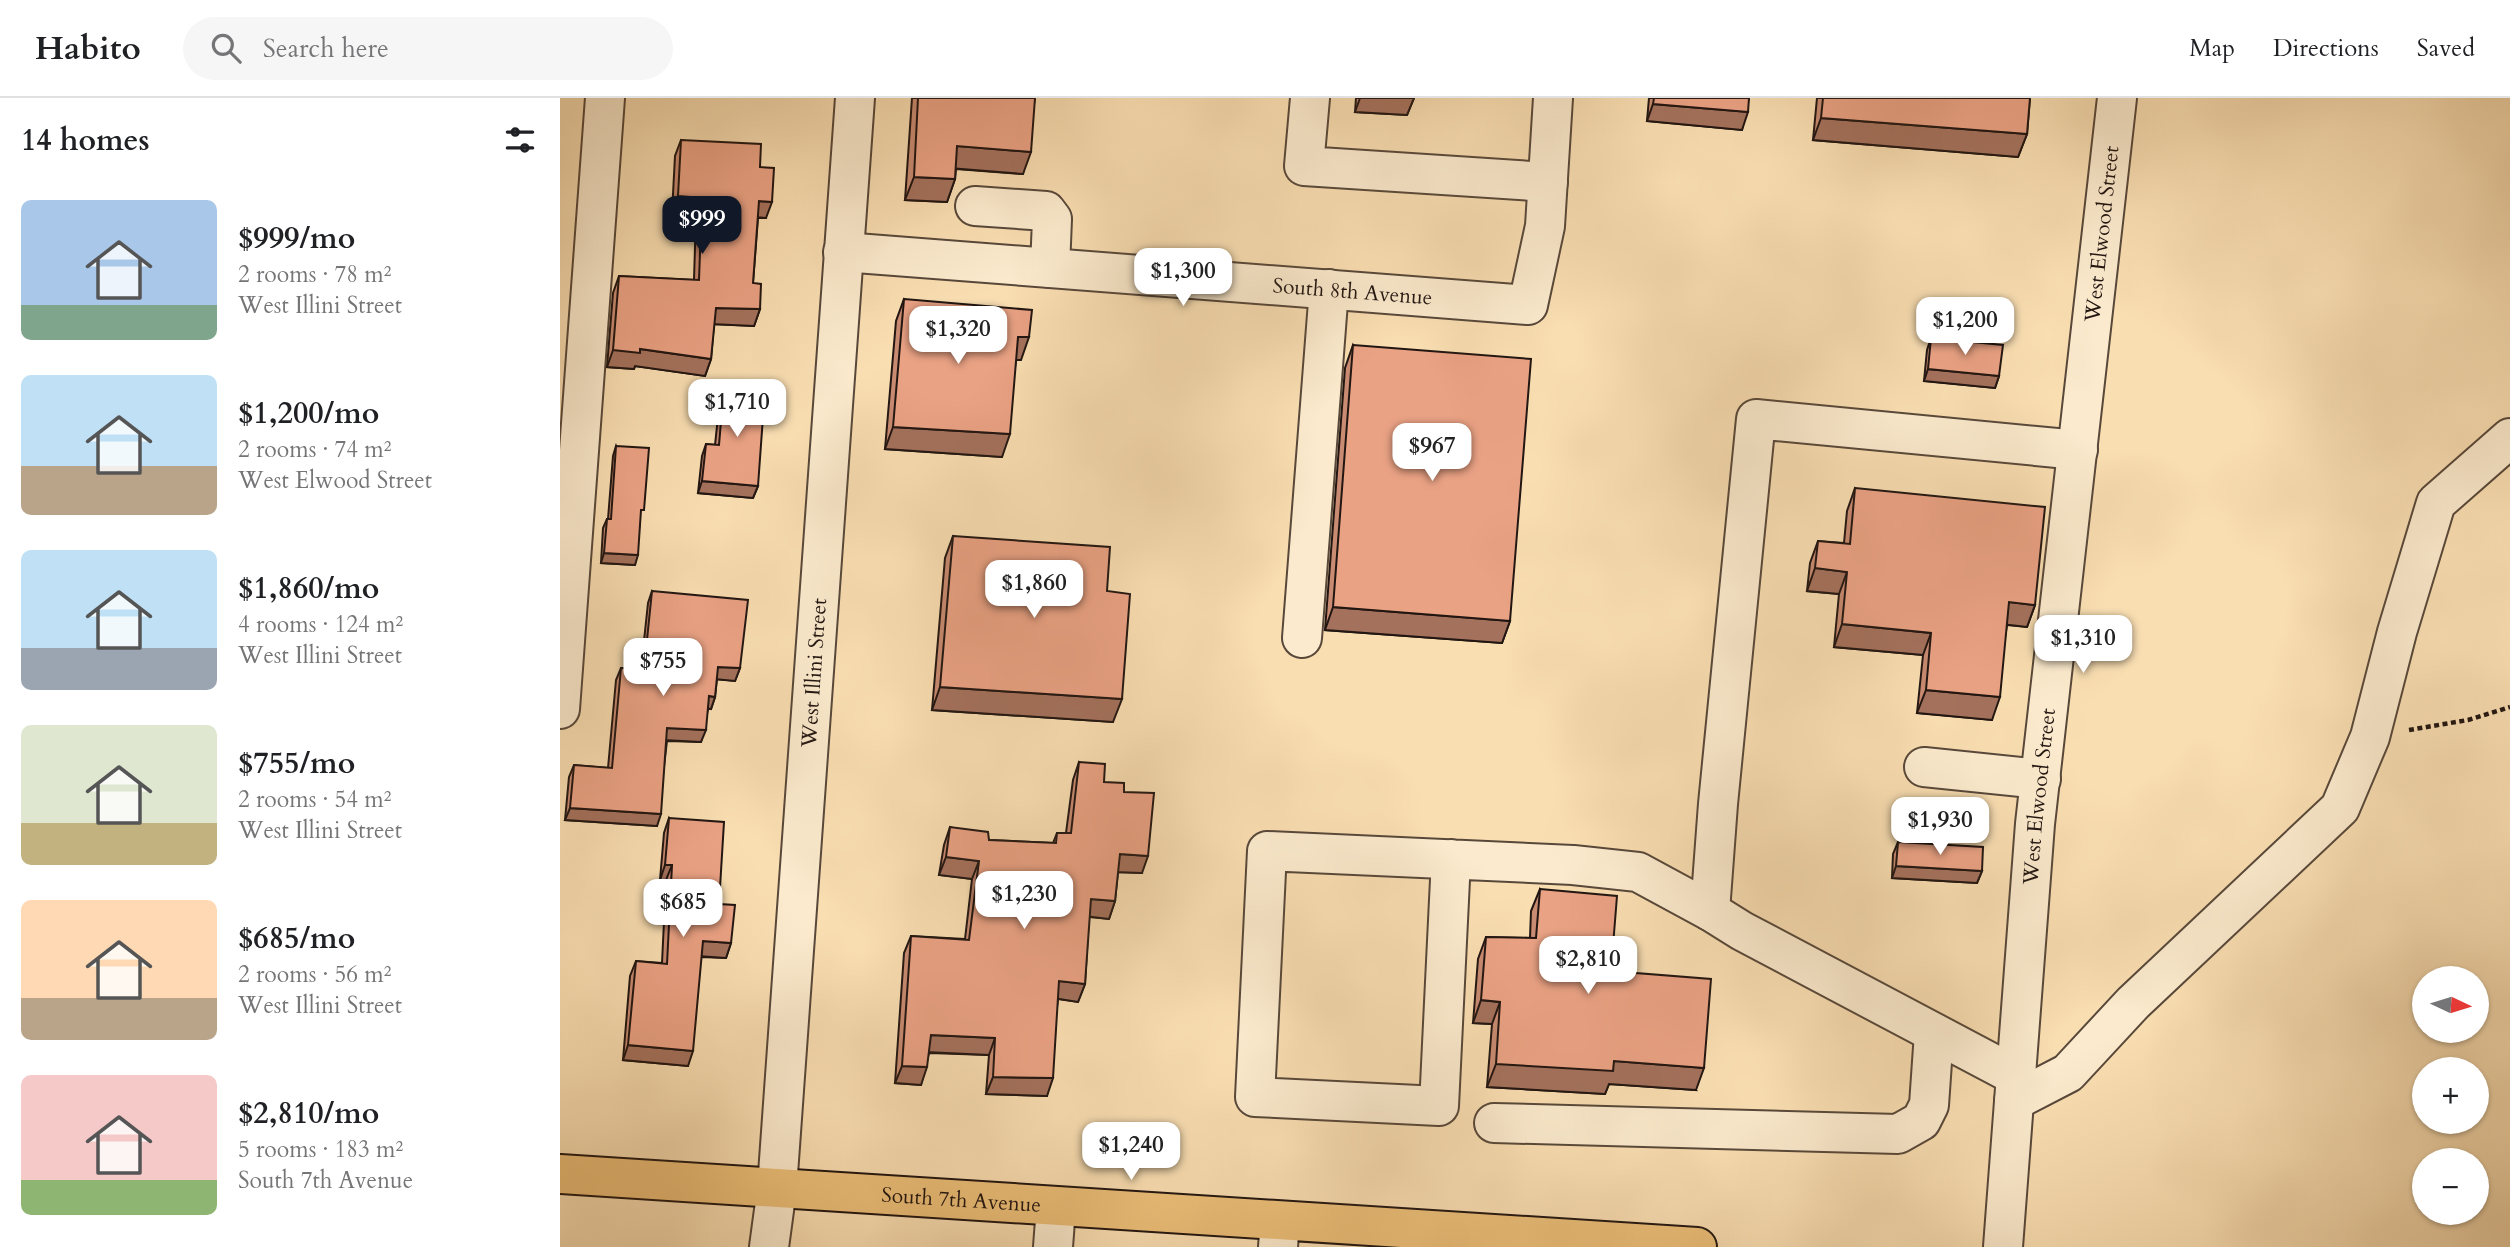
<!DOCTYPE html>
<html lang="en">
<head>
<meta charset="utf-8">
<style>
	body { margin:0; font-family:Cardo,serif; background:#f6f6f6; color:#202124; height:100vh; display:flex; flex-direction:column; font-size:26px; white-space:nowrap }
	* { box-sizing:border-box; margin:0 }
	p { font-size:23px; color:#757577 }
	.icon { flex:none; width:38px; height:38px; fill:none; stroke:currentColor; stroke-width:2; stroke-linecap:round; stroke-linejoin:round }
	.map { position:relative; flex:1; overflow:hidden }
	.side { display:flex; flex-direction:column; background:#fff; width:560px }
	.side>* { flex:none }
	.needle { width:46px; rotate:94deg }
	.tools { position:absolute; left:1852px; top:868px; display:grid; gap:14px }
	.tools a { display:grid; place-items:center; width:77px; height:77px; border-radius:50%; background:#fff; box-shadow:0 2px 5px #0004; font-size:35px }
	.price { position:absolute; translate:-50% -60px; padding:0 16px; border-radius:14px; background:#fff; color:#222; font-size:23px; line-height:46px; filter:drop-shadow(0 2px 4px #0008) }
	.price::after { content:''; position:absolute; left:50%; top:42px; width:21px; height:16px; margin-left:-10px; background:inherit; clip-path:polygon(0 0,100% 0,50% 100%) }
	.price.selected { background:#111827; color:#fff }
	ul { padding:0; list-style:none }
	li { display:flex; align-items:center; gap:21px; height:175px; padding:0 21px }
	li span { display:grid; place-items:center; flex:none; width:196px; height:140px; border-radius:10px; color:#555 }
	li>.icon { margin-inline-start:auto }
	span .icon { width:84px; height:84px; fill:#fffc; stroke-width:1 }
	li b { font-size:30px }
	h2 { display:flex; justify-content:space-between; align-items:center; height:84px; padding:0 21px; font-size:30px }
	header { display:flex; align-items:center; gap:42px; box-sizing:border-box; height:98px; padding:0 35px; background:#fff; border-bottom:2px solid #e0e0e0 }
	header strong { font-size:33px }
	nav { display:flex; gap:38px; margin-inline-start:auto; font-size:24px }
	.search { width:490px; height:63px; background:#f6f6f6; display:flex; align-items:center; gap:18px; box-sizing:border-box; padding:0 24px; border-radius:38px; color:#757577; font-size:26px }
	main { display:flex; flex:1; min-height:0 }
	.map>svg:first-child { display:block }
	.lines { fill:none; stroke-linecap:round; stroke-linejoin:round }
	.minor-casing { stroke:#58483a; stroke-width:42 }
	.major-casing { stroke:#221612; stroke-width:42 }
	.path { stroke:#221612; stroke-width:4.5; stroke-dasharray:5 3.5; stroke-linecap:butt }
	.minor { stroke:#fbeacd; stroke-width:38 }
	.major { stroke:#ecbf79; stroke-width:38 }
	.wall { fill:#c98b72; stroke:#221612; stroke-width:2 }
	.shaded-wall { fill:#a4715c; stroke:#221612; stroke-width:2 }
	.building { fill:#eaa284; stroke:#221612; stroke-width:2 }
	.labels { text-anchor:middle; stroke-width:7; stroke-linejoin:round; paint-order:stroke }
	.street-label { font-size:21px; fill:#221612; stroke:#fbeacd }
</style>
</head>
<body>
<header>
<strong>Habito</strong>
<div class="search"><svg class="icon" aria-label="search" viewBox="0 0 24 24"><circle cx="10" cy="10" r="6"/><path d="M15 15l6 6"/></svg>Search here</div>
<nav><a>Map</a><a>Directions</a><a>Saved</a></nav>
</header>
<main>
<section class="side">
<h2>14 homes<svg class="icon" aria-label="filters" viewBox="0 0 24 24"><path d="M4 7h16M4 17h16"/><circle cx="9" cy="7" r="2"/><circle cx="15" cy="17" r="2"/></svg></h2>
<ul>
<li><span style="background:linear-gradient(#a9c7e8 75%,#7fa58c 0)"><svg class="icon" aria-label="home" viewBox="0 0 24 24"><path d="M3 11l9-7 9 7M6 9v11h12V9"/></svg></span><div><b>$999/mo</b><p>2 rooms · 78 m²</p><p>West Illini Street</p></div></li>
<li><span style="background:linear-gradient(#bfe0f5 65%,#b9a48a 0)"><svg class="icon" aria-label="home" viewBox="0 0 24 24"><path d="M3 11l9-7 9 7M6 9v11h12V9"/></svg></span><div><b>$1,200/mo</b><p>2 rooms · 74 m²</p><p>West Elwood Street</p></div></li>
<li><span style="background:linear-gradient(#bfe0f5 70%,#9aa5b1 0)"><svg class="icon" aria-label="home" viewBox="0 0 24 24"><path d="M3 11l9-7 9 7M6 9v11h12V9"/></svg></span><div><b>$1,860/mo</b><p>4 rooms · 124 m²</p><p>West Illini Street</p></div></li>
<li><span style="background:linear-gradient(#dfe7d0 70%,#c2b280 0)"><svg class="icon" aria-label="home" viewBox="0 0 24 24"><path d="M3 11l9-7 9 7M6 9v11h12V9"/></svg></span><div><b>$755/mo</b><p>2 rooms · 54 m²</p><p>West Illini Street</p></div></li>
<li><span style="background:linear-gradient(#ffd9b3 70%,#b9a48a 0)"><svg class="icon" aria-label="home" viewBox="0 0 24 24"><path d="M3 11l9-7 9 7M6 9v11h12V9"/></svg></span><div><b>$685/mo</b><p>2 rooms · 56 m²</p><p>West Illini Street</p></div></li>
<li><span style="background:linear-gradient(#f6c9c9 75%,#8fb573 0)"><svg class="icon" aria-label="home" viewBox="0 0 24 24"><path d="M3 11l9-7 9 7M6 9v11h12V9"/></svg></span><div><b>$2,810/mo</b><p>5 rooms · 183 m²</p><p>South 7th Avenue</p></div></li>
</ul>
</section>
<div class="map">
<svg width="1950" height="1149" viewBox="0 0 1950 1149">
	<rect width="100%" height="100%" fill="#f9deb2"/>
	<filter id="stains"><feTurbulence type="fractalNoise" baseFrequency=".00286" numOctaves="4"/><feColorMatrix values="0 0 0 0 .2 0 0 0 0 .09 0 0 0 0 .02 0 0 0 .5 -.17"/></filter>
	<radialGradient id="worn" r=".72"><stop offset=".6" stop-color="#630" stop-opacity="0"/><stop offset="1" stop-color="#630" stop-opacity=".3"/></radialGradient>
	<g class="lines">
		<g class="minor-casing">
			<g id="minor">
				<path d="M750,0L744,68L988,84"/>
				<path d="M415,108L486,113L492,121L490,170"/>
				<path id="s1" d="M283,154L968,207L985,128L993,0"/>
				<path d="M742,540L769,191"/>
				<path d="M0,611L45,0"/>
				<path d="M1364,669L1481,681"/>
				<path d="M891,761L879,1008L695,999L707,753L1013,767L1078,774L1150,813"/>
				<path d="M1456,978L1182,833L1150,813L1158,706L1196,321L1518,352"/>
				<path d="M1454,1003L1508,975L1573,905L1780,710L1810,639L1837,534L1876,405L1950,340"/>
				<path d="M934,1025L1338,1036L1361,1023L1369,1007L1374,935"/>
				<path id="s2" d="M209,1149L217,1090L295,0"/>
				<path d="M493,1149L496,1109"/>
				<path d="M718,1149L720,1123"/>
				<path id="s3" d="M1443,1149L1475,726L1557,0"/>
			</g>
		</g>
		<g class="major-casing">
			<g id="major">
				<path id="s4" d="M0,1076L1137,1149"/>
			</g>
		</g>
		<path class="path" d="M1849,632L1908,622L1950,609"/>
		<use href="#minor" class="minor"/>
		<use href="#major" class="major"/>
	</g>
	<g class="wall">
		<path d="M352,0H475L463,76L396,71L395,81L387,104L345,102Z"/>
		<path d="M796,0H854L847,17L795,14Z"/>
		<path d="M1089,0H1189L1182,32L1087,23Z"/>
		<path d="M1257,0H1470L1467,36L1458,59L1253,42Z"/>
		<path d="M121,42L200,69L206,120H198L193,185L200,211L194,228L154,226L151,261L145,278L75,268L74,271L47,269L53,195L59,178L134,182L136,116L112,115L115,58Z"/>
		<path d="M344,201L461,262H456L442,359L325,351L336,223Z"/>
		<path d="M1371,240L1439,278L1435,290L1364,283L1367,252Z"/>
		<path d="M793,247L950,523L942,545L765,532L785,270Z"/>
		<path d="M164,288L198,388L193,400L138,395L142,358L146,346L155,347L160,300Z"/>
		<path d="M56,348L80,422L75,467L41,465L43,430L47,421H48L53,358Z"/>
		<path d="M1295,390L1475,507L1467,529L1447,527L1432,622L1357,615L1363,557L1274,549L1279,496L1247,493L1250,465L1258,443L1284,445L1287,413Z"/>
		<path d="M393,438L547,493L553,624L372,612L385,460Z"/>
		<path d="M92,493L180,570L175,583L157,581L155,599L151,611H148L141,644L107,643L97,728L5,722L9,679L14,667L48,670L56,582L61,570L81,571L88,505Z"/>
		<path d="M519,664L544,684L564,694L582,775L558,774L555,803L549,821L529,819L525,886L518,904L498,901L487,998L426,996L429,957L369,955L361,987L335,985L344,855L351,838L405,841L412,781L379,777L384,747L390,729L429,742L493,745L497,735H506L513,682Z"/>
		<path d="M109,720L159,806L171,845L166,860L141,859L128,968L63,962L70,878L76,863L102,865L106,782H100L104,735Z"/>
		<path d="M1338,744L1422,773L1417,785L1332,780L1333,756Z"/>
		<path d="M980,791L1051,873L1136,992L1049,986L1045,996L927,989L932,926L913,925L918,861L926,839L970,840L971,813Z"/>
	</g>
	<g class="shaded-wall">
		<path d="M800,0H854L847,17L795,14Z"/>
		<path d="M1093,6L1188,14L1182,32L1087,23Z"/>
		<path d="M1261,20L1467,36L1458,59L1253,42Z"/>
		<path d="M397,48L471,54L463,76L389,70Z"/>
		<path d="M354,79L395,81L387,104L345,102Z"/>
		<path d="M118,98L142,100L136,116L112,115Z"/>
		<path d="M199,103L212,104L206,120L193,119Z"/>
		<path d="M156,210L200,211L194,228L150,226Z"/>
		<path d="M458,239H469L461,262H450Z"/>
		<path d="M80,251L151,261L145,278L75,268L74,271L47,269L53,252Z"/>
		<path d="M1368,271L1439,278L1435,290L1364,283Z"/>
		<path d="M333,329L450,336L442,359L325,351Z"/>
		<path d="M142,383L198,388L193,400L138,395Z"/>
		<path d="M44,455L78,457L75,467L41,465Z"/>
		<path d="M1255,470L1287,474L1279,496L1247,493Z"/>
		<path d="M1449,504L1475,507L1467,529L1441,526Z"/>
		<path d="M773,509L950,523L942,545L765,532Z"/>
		<path d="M1282,526L1371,535L1363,557L1274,549Z"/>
		<path d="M158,569L180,570L175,583L154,581Z"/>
		<path d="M380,589L562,601L553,624L372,612Z"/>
		<path d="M1366,592L1440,599L1432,622L1357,615Z"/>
		<path d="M149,598L155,599L151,611L145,610Z"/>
		<path d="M107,630L146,632L141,644L103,642Z"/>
		<path d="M10,710L101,716L97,728L5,722Z"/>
		<path d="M560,756L588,758L582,775L553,774Z"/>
		<path d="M386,759L419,763L412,781L379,777Z"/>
		<path d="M105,767H112L106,782H100Z"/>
		<path d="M1336,768L1422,773L1417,785L1332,780Z"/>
		<path d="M531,801L555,803L549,821L524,818Z"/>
		<path d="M143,843L171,845L166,860L137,858Z"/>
		<path d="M499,883L525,886L518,904L493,900Z"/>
		<path d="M921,902L940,904L932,926L913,925Z"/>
		<path d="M371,937L435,940L429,957L365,954Z"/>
		<path d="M68,947L133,953L128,968L63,962Z"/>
		<path d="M1054,963L1144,970L1136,992L1049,986L1045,996L927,989L936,966Z"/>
		<path d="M342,968L367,969L361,987L335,985Z"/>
		<path d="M433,979L493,980L487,998L426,996Z"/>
	</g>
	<g class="building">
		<path d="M358,0H475L471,54L397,48L395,81L354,79Z"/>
		<path d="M1094,0H1189L1188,14L1093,6Z"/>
		<path d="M1263,0H1470L1467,36L1261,20Z"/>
		<path d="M121,42L201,46L200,69L214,70L212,104L199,103L193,185L201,186L200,211L156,210L151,261L80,251V255L53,252L59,178L139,182L142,100L118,98Z"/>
		<path d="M344,201L472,212L469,239H458L450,336L333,329Z"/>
		<path d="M1371,240L1443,247L1439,278L1368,271Z"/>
		<path d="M793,247L971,261L950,523L773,509Z"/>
		<path d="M164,288L205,291L198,388L142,383L146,346L159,347Z"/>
		<path d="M56,348L89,350L84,412H81L78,457L44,455L47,421H51Z"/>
		<path d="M1295,390L1485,409L1475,507L1449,504L1440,599L1366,592L1371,535L1282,526L1287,474L1255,470L1258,443L1290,446Z"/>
		<path d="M393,438L550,449L547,493L570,496L562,601L380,589Z"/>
		<path d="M92,493L188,502L180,570L158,569L155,599L149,598L146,632L107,630L101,716L10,710L14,667L52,670L61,570L84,571Z"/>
		<path d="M519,664L545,666L544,684L564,685V694L594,695L588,758L560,756L555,803L531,801L525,886L499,883L493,980L433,979L435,940L371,937L367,969L342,968L351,838L409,842L419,763L386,759L390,729L428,734L429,742L496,745L497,735H511Z"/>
		<path d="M109,720L164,724L159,806L175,807L171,845L143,843L133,953L68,947L76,863L107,866L112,767H105Z"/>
		<path d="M1338,744L1423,749L1422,773L1336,768Z"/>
		<path d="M980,791L1057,798L1051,873L1151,881L1144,970L1054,963L1053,973L936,966L940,904L921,902L926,839L976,840Z"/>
	</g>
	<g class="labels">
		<g class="street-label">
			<text dy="7" stroke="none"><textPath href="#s3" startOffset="1018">West Elwood Street</textPath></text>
			<text dy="7" stroke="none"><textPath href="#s1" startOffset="511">South 8th Avenue</textPath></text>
			<text dy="7" stroke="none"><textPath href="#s2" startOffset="576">West Illini Street</textPath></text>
			<text dy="7" stroke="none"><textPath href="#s3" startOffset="452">West Elwood Street</textPath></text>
			<text dy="7" stroke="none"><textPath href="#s4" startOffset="402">South 7th Avenue</textPath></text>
		</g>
	</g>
	<rect width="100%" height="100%" filter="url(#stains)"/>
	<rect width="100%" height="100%" fill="url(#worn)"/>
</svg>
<div class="tools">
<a><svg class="needle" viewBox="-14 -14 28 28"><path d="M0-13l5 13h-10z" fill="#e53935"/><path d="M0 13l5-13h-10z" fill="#757577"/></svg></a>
<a>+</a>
<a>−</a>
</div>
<b class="price selected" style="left:142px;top:158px">$999</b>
<b class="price" style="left:623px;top:210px">$1,300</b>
<b class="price" style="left:1405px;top:259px">$1,200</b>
<b class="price" style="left:398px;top:268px">$1,320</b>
<b class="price" style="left:177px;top:341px">$1,710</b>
<b class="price" style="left:872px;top:385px">$967</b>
<b class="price" style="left:474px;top:522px">$1,860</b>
<b class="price" style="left:1523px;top:577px">$1,310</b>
<b class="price" style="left:103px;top:600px">$755</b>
<b class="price" style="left:1380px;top:759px">$1,930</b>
<b class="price" style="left:464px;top:833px">$1,230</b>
<b class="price" style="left:123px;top:841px">$685</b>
<b class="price" style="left:1028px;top:898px">$2,810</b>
<b class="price" style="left:571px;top:1084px">$1,240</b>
</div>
</main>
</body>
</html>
